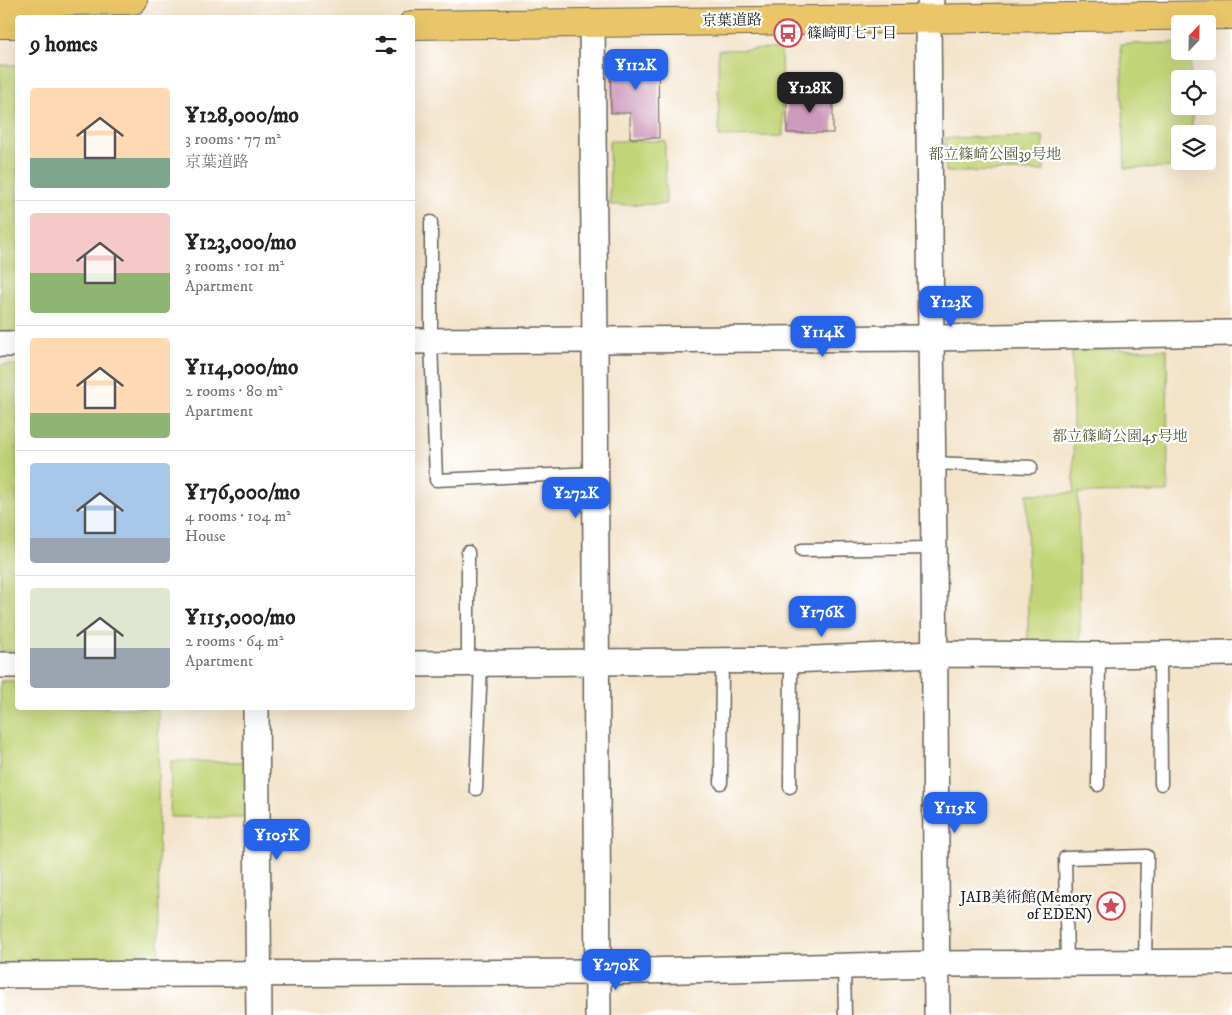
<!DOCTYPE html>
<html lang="en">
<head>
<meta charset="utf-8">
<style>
	body { margin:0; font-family:"IM FELL DW Pica","Noto Serif JP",serif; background:#f6f6f6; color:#222; height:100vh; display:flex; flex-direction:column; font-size:19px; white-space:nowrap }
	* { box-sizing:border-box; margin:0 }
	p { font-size:16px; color:#767676 }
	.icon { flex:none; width:28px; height:28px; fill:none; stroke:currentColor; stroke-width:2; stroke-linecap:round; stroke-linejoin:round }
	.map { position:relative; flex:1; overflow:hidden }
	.sheet { position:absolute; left:15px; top:15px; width:400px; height:695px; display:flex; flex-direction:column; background:#fff; border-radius:5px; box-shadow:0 5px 20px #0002 }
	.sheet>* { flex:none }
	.needle { width:32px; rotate:22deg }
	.tools { position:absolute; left:1171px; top:15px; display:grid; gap:10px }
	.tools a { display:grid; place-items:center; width:45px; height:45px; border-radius:5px; background:#fff; box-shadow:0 5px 20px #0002; font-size:25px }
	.price { position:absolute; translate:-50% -42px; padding:0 11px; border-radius:10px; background:#2563eb; color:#fff; font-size:16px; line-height:32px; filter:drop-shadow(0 1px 2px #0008) }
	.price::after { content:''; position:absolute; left:50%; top:30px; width:15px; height:11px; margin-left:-8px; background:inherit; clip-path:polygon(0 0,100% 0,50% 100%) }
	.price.selected { background:#222; color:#fff }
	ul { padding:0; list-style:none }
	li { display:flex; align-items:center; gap:15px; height:125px; padding:0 15px }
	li+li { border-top:1px solid #e0e0e0 }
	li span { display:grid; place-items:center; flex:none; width:140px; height:100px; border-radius:5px; color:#555 }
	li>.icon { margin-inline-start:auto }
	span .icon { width:60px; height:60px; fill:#fffc; stroke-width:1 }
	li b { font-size:21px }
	h2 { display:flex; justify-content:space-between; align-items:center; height:60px; padding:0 15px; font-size:21px }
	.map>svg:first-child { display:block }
	.green { fill:#c2d477; stroke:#6f784a }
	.building { fill:#cc9abc }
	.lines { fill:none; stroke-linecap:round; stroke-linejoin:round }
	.lane-casing { stroke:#676259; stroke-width:15 }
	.street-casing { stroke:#676259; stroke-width:28 }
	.highway-casing { stroke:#676259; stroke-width:30 }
	.lane { stroke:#fff; stroke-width:12 }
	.street { stroke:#fff; stroke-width:25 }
	.highway { stroke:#eac669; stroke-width:28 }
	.labels { text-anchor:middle; stroke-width:4.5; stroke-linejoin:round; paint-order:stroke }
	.street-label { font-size:15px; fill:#1c1c1c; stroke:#fff }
	.poi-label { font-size:15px; fill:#1c1c1c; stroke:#fff; text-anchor:start }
	.park-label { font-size:15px; fill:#565c3c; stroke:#fff }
</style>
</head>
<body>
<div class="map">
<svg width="1232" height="1015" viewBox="0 0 1232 1015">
	<rect width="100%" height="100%" fill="#fff"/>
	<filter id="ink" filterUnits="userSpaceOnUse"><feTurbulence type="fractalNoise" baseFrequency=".02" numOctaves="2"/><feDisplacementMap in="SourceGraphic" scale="10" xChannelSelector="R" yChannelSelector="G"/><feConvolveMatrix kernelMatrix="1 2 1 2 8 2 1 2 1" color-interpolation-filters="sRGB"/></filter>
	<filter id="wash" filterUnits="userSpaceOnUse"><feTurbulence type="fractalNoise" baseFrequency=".0096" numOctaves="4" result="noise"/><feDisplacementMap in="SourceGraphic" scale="20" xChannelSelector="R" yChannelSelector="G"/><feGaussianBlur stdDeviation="1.12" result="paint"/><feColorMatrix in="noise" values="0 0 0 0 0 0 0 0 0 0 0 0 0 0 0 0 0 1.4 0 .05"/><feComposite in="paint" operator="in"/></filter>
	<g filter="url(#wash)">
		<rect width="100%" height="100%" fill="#f3e3c9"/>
		<g class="green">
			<path d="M1180,43V51H1190L1191,79H1180V106H1192V134H1180V161H1193V167L1125,168L1121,44Z"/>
			<path d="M781,49L783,136L719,137L718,50Z"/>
			<rect x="0" y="65" width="17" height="266"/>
			<path d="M1043,136L1044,171L946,172L945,138Z"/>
			<path d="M609,141H665L666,204L610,205Z"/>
			<path d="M1167,349L1168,492L1078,493L1080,642H1028L1027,494L1074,493L1072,350Z"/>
			<rect x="0" y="365" width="17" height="286"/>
			<path d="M0,681H17L18,708H158L159,961L0,966Z"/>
			<path d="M171,761L248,762V818L170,817Z"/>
		</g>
		<g id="blocks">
			<g class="building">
				<path d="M610,52H658L659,138H630V113H611Z"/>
				<rect x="787" y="94" width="46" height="39"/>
			</g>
		</g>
	</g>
	<g filter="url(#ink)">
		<use href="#blocks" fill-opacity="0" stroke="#676259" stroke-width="1"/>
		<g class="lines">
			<g class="lane-casing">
				<g id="lane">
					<path d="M431,222V341L436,480L596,473"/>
					<path d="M933,463L1031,467"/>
					<path d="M802,550L934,548"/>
					<path d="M1160,654L1161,784"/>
					<path d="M468,663V552"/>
					<path d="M721,783L722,660"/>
					<path d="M1098,785L1099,655"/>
					<path d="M790,787L791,660"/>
					<path d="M476,789L481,663"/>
					<path d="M1067,963L1065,858L1147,856L1145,962"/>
					<path d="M844,966L845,1015"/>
				</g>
			</g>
			<g class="street-casing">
				<g id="street">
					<path d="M931,0L928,19L931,338L934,548L937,1015"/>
					<path d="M592,22L595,340L598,1015"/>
					<path d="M412,341L931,338L1232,333"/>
					<path d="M0,344H18"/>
					<path d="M412,664L791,660L934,654L1099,655L1232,653"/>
					<path d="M0,665H18"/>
					<path d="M256,708L259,1015"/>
					<path d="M0,975L597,972L936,964L1232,962"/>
				</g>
			</g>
			<g class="highway-casing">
				<g id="highway">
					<path d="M0,2L133,0"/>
					<path d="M0,24H18"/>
					<path d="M412,25L1232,15"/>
				</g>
			</g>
			<use href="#lane" class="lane"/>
			<use href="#street" class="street"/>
			<use href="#highway" class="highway"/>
		</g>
	</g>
	<defs>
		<g id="bus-ring" transform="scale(1.4375)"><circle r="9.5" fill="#fff" stroke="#d1495b" stroke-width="1.5"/><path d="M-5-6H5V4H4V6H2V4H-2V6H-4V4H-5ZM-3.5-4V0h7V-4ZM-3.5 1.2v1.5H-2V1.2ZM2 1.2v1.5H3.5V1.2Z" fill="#d1495b"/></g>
		<g id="sight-ring" transform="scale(1.4375)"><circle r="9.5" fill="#fff" stroke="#d1495b" stroke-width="1.5"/><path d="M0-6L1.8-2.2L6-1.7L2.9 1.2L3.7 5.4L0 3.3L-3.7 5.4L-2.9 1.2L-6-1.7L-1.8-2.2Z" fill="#d1495b"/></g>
	</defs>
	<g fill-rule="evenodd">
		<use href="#bus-ring" x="788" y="33"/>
		<use href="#sight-ring" x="1111" y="906"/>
	</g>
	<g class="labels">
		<g class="street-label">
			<text transform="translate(732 20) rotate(-1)" y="5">京葉道路</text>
		</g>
		<g class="poi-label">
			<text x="807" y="38">篠崎町七丁目</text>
			<text x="1092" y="902" text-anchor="end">JAIB美術館(Memory<tspan x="1092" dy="17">of EDEN)</tspan></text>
		</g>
		<g class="park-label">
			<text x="995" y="159">都立篠崎公園39号地</text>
			<text x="1120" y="441">都立篠崎公園45号地</text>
		</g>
	</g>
</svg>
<div class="tools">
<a><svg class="needle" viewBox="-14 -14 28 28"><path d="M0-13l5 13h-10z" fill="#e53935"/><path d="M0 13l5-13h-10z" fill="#767676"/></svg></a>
<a><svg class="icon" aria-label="locate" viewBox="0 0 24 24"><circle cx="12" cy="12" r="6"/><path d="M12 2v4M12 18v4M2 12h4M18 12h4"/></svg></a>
<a><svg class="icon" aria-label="layers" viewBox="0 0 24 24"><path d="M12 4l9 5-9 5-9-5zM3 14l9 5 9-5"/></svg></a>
</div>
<b class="price" style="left:636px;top:91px">¥112K</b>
<b class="price selected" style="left:810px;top:114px">¥128K</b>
<b class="price" style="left:951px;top:328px">¥123K</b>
<b class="price" style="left:823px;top:358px">¥114K</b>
<b class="price" style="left:576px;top:519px">¥272K</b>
<b class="price" style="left:822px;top:638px">¥176K</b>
<b class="price" style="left:955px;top:834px">¥115K</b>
<b class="price" style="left:277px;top:861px">¥105K</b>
<b class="price" style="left:616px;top:991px">¥270K</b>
<section class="sheet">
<h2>9 homes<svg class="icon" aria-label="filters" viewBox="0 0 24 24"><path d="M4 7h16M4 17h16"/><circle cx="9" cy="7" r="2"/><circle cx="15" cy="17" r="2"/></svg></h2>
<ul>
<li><span style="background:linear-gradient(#ffd9b3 70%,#7fa58c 0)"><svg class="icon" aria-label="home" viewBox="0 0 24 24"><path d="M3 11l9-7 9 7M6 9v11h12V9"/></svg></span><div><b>¥128,000/mo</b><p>3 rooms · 77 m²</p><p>京葉道路</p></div></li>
<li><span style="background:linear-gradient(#f6c9c9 60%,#8fb573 0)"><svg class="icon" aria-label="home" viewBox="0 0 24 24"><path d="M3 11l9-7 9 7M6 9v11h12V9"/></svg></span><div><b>¥123,000/mo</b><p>3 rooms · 101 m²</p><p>Apartment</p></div></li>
<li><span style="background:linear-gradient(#ffd9b3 75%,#8fb573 0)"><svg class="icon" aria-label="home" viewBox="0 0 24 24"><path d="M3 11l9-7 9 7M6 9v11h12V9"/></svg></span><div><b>¥114,000/mo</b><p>2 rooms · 80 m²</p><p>Apartment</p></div></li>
<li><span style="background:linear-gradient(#a9c7e8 75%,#9aa5b1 0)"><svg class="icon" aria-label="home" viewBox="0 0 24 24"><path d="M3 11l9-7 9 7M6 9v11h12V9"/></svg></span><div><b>¥176,000/mo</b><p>4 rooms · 104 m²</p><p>House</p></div></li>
<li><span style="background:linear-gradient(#dfe7d0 60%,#9aa5b1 0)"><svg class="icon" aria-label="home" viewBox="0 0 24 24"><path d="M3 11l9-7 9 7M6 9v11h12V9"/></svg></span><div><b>¥115,000/mo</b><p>2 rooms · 64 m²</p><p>Apartment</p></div></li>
</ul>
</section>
</div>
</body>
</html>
